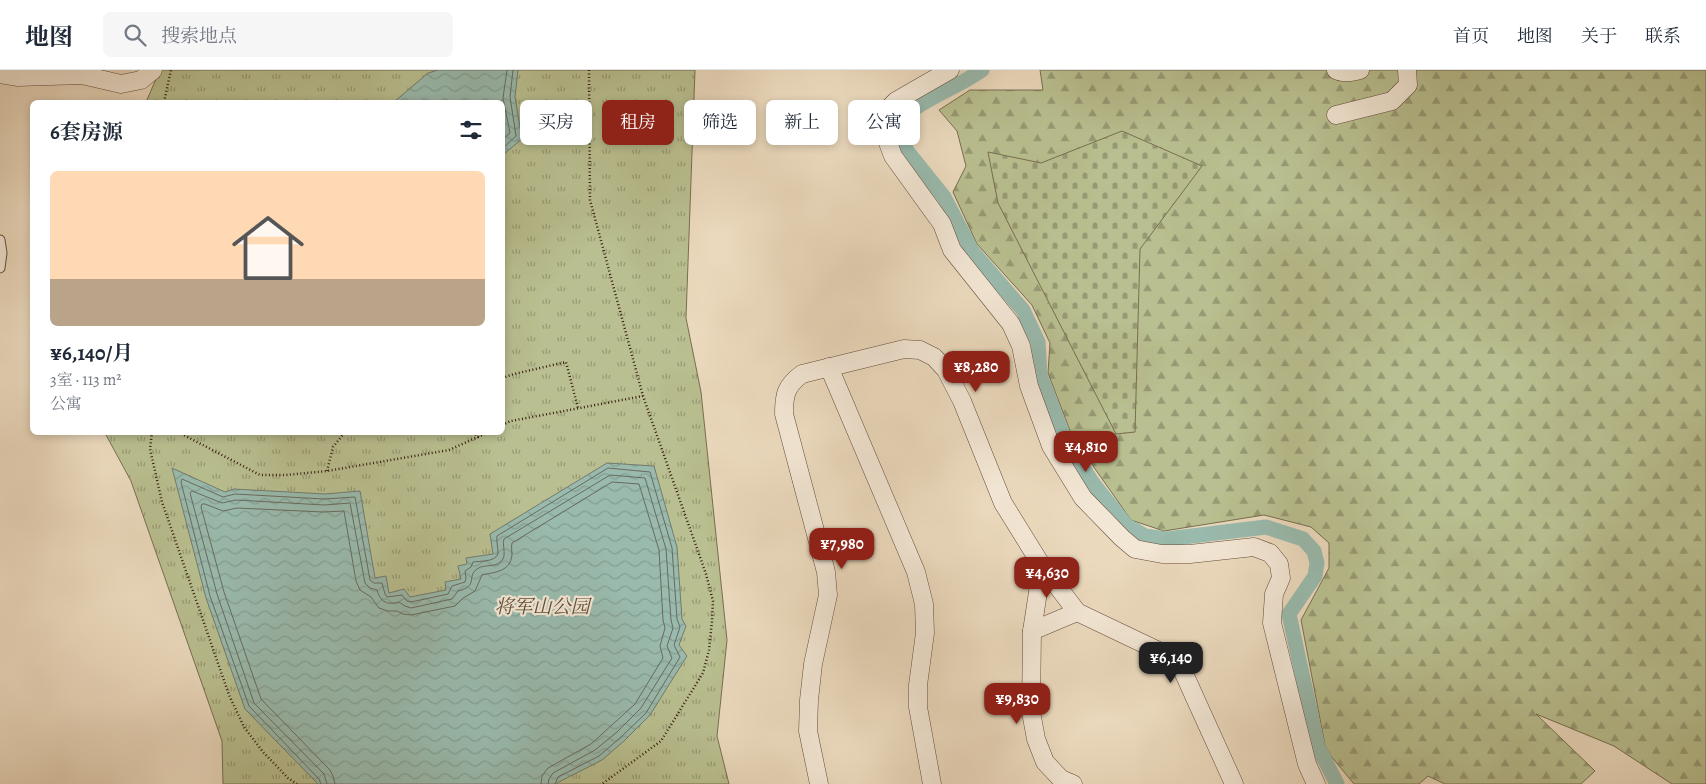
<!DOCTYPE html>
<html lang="zh">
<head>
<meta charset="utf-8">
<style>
	body { margin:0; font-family:Alegreya,"Noto Serif SC",serif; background:#f6f6f7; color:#1f2937; height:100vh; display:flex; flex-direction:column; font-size:19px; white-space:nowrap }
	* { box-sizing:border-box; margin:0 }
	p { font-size:16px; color:#747a83 }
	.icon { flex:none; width:28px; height:28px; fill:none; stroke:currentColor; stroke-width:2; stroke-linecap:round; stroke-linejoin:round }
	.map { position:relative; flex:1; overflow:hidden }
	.sheet { position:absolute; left:30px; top:30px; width:475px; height:335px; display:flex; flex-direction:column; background:#fff; border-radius:8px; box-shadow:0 2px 8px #0003 }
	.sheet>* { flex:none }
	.banner { position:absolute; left:520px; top:30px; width:475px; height:45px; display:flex; gap:10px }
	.price { position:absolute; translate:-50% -42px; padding:0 11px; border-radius:10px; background:#8f2418; color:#fff; font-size:16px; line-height:32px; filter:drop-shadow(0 1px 2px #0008) }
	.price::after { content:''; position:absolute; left:50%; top:30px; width:15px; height:11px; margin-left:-8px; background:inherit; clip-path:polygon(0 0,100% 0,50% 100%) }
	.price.on { background:#222; color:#fff }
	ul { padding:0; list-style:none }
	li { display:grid; align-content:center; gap:10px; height:265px; padding:0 20px }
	li span { display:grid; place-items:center; height:155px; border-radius:8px; color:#555 }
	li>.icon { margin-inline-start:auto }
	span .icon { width:90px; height:90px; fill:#fffc; stroke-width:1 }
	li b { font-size:21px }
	h2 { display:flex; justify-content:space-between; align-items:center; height:60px; padding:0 20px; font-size:21px }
	.pill { padding:0 18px; border-radius:8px; background:#fff; box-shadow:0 2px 8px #0003; font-size:18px; line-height:45px }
	.pill.on { background:#8f2418; color:#fff }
	header { display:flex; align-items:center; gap:30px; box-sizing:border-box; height:70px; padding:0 25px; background:#fff; border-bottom:1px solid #e0e1e3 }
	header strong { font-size:24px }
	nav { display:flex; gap:28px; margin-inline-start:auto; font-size:18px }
	.search { width:350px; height:45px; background:#f6f6f7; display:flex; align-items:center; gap:12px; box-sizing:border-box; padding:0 18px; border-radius:8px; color:#747a83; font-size:19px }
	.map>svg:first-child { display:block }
	.forest { fill:url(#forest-firs); stroke:#786e50 }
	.cemetery { fill:url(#cemetery-stones); stroke:#786e50 }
	.park { fill:url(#park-tufts); stroke:#786e50 }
	.water { fill:url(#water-waves); stroke:#727b6e }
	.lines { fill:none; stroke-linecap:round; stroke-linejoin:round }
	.shore { stroke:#686b5e; stroke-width:1 }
	.canal { stroke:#99baad; stroke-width:15 }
	.service-casing { stroke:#644b3a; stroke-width:11 }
	.minor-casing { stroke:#644b3a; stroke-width:19 }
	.path { stroke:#371c0f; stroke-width:2.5; stroke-dasharray:1 2.5; stroke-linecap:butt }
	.service { stroke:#f2e6d4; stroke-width:9 }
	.minor { stroke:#f2e6d4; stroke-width:18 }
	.labels { text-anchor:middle; stroke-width:4.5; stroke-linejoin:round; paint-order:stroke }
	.park-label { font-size:19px; font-style:italic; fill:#5e4d36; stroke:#f2e6d4 }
</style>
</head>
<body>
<header>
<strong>地图</strong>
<div class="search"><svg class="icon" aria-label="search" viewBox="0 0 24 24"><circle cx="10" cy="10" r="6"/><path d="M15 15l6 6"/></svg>搜索地点</div>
<nav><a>首页</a><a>地图</a><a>关于</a><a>联系</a></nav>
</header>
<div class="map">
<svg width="1706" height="714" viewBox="0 0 1706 714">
	<defs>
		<pattern id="forest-firs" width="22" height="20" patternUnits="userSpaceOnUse" patternTransform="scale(1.25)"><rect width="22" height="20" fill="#b9bf90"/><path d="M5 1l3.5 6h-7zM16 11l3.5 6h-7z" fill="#979a74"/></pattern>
		<pattern id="cemetery-stones" width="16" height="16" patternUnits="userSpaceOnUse" patternTransform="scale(1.25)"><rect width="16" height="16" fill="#b9bf90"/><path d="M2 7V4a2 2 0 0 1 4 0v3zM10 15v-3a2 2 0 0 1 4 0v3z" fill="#979a74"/></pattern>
		<pattern id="park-tufts" width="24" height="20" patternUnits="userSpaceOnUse" patternTransform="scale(1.25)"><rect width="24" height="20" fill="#b9bf90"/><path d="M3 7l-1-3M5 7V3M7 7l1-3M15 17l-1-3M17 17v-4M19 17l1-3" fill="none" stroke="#979a74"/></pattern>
		<pattern id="water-waves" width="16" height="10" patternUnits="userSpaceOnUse" patternTransform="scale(1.25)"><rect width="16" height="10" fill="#99baad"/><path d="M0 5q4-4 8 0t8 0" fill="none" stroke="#849f94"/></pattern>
	</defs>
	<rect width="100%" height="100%" fill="#ebd9bd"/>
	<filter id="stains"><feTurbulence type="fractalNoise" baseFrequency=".004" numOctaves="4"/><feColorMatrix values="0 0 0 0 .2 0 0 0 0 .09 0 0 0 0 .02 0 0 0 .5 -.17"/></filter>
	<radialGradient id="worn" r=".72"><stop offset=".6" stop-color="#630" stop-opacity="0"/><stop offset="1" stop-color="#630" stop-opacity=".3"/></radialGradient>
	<path class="forest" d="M1040,0H1706V714H1672L1614,676L1536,644L1595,701L1581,714H1445L1428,706L1419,714H1354L1326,680L1301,550L1329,498V473L1311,457L1264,445L1164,461L1131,450L1072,366L1048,303L1050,273L1032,235L977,174L953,122L966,96L957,61L939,40L970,20H1043Z"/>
	<path class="cemetery" d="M1122,61L1202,96L1140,179L1135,362L1116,364L998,133L988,82L1041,93Z"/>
	<path class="park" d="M160,0H695L686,248L701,322L727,570L717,666L729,714H223L222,671L131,411L105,363L502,362V32H146Z"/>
	<g class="water">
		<path d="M438,0H518L515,27L522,69L503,85L502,32H394L428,3Z"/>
		<path d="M607,393L654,396L677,477L682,549L686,556L679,575L687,586L650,645L624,671L602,690L555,714H318L245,639L206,528L172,398L225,422L234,419L325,424L360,421L375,508L386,506L389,523L404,519L410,527L446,520L445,512L461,509L458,496L467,494L466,488L493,484L490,464Z"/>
	</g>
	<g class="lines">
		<g class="shore">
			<path d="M502,70L510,63L503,28L507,0"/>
			<path d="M502,79L516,66L510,27L513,0"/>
			<path d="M321,714L319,709L249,636L210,526L181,412L182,409L223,427L235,424L324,429L355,427L370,510L374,513H382L385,524L387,527L402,525L407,531L411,532L448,524L452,516L465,512L466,508L465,501L471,497L473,492C480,491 498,492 498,482C498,477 496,471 497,466L608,398L650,402L672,478L677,549L680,557L674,575L680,587L646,643L621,667L599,686L558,707L555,714"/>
			<path d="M327,714L324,704L254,633L217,524L190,423L192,421L222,433L236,430L324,435L350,433L365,513L370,518L377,520C381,533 387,535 399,532L405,536L411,538L452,529L458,521C479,516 466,507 477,499C485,493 497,499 503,489C506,483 502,475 504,469L610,405L645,408L666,479L671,550L673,558L667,576L672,588L641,638L617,662L595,680L553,703L549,709L548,714"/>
			<path d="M335,714L333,706L330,700L261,629L224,522L201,437L202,434H205L223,441L237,438L323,442L344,441L356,511L360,520L371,527L379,538L388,541H397L403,544L411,545L455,536L463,528L475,521L482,505C495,502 510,502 512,485C512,481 511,477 512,473L612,412L639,414L659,480L663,550L665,558L660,576L663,588L635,634L591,674L548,698L542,706L541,714"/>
		</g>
		<path class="canal" d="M982,0C957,18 927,27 903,47L901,62L907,81L944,127L972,181L1023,240L1038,272L1040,305L1063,365L1092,412L1126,455L1145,466L1167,469L1266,457L1303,469L1314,481L1317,493L1315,506L1289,544L1318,677L1337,714"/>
		<g class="service-casing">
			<path id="service" d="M0,170L2,183L0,198"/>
		</g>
		<g class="minor-casing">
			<g id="minor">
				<path d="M950,0L896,31L888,39L885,49L887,70L893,86L942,154L952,180L1011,254L1021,276L1029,316L1051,376L1083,428L1122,468L1135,479L1162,484H1190L1254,477L1270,483L1279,494L1281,508L1274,524L1272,553L1307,694L1316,714"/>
				<path d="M1336,0C1343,4 1352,2 1360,0"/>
				<path d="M0,4L17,7L82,5L121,14L141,10L153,0"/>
				<path d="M1336,45L1392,31L1408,15L1407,0"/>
				<path d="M829,297L916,502L924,534L925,563L918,615V637L932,714"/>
				<path d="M1042,496L1032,561L1031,642L1036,669L1045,692L1061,709L1073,714"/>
				<path d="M1032,561L1077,542"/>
				<path d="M819,714L808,661L809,630L813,594L828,525L826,502L784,344C784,324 786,316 802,304L904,279L920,280L934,287L946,300L962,331L1003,433L1042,496L1077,542L1165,584L1174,590L1181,597L1234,714"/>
			</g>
		</g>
		<g class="path">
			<path d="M589,0L590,130L643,326L706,504L713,531L712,551L709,580L703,603L661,671L602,714"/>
			<path d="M164,32L171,0"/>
			<path d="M502,308L514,304L566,292L578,338"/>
			<path d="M502,355L511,351L643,326"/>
			<path d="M152,362L150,379L162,432L229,625L244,657L263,682L288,708L297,714"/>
			<path d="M178,362L260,405H286L327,401L449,380L489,362"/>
			<path d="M473,362L479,368"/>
			<path d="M327,401L333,377L345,362"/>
		</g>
		<use href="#service" class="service"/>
		<use href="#minor" class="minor"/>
	</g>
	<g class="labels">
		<g class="park-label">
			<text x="542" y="543">将军山公园</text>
		</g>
	</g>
	<rect width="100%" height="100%" filter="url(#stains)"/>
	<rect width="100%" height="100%" fill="url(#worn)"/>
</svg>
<b class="price" style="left:976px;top:323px">¥8,280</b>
<b class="price" style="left:1086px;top:403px">¥4,810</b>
<b class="price" style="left:842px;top:500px">¥7,980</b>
<b class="price" style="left:1047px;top:529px">¥4,630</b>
<b class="price on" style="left:1171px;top:614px">¥6,140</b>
<b class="price" style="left:1017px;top:655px">¥9,830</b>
<div class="banner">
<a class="pill">买房</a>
<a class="pill on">租房</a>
<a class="pill">筛选</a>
<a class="pill">新上</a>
<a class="pill">公寓</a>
</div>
<section class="sheet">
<h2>6套房源<svg class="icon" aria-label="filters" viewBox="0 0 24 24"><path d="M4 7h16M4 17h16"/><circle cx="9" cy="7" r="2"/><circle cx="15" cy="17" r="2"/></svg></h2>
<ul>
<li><span style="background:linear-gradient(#ffd9b3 70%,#b9a48a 0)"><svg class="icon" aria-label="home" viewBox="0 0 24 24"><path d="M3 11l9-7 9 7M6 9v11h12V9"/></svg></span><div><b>¥6,140/月</b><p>3室 · 113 m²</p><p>公寓</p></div></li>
</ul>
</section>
</div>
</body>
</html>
